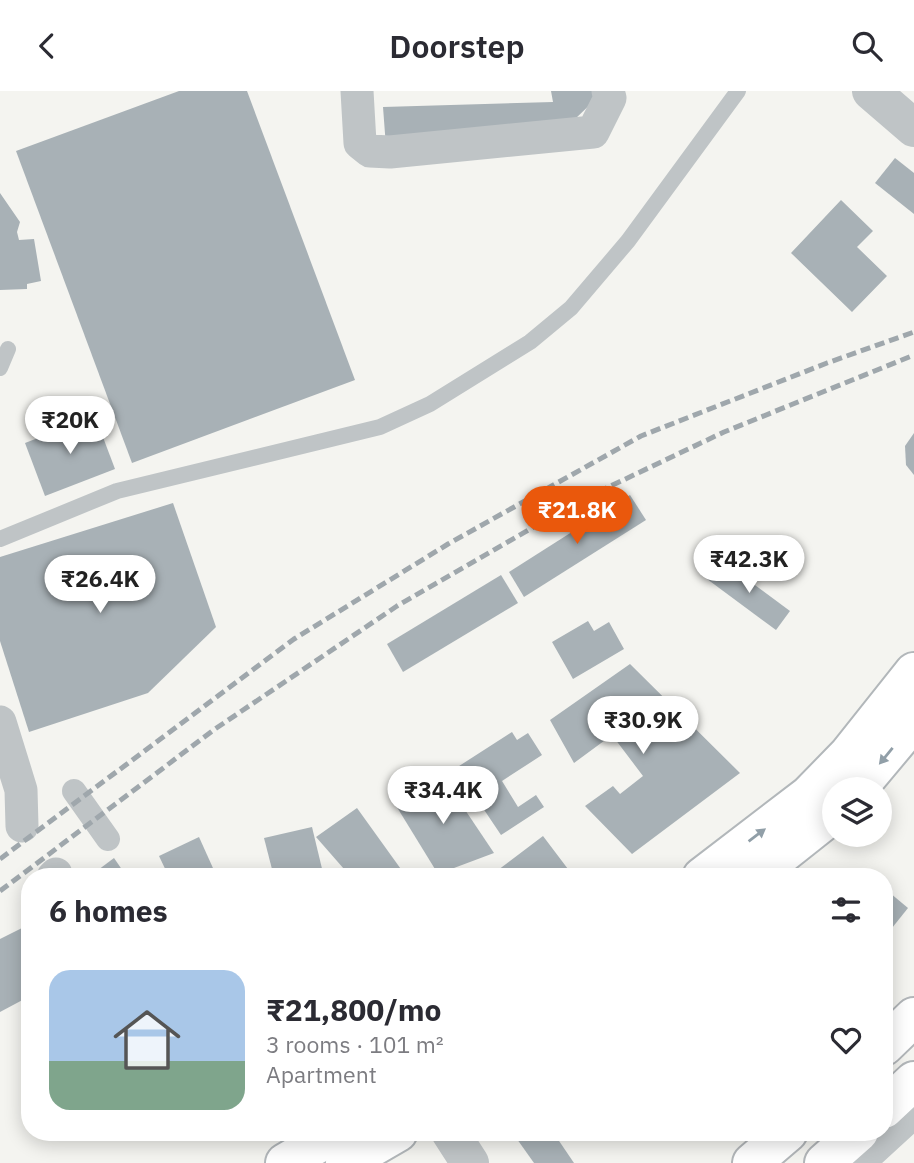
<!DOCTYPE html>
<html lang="en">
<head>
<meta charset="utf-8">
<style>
	body { margin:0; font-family:"IBM Plex Sans",sans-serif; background:#f7f7f7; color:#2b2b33; height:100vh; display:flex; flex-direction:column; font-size:26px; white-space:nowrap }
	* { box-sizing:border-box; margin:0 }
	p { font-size:23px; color:#7c7c81 }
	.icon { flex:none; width:38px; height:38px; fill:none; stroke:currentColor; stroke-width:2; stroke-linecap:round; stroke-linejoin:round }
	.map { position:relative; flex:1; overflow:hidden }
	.panel { position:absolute; left:21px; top:777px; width:872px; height:273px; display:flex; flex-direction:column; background:#fff; border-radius:28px; box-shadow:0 4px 18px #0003 }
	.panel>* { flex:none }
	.fabs { position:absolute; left:822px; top:686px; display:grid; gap:14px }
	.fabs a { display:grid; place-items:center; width:70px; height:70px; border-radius:50%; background:#fff; box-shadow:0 4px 18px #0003; font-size:35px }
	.price { position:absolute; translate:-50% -60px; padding:0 16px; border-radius:24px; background:#fff; color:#222; font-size:23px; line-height:46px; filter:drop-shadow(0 2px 4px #0008) }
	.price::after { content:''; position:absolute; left:50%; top:42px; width:21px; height:16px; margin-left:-10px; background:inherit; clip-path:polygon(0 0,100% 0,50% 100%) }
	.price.current { background:#ea580c; color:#fff }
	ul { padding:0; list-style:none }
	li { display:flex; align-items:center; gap:21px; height:175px; padding:0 28px }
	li+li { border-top:2px solid #e1e1e2 }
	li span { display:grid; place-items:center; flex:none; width:196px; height:140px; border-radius:21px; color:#555 }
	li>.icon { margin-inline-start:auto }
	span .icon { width:84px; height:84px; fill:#fffc; stroke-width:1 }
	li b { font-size:30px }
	h2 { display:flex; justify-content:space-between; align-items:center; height:84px; padding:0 28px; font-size:30px }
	header { display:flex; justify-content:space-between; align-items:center; height:91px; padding:0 28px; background:#fff; font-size:32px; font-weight:600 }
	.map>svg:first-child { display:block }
	.building { fill:#a8b1b6 }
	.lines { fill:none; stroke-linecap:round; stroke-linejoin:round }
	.primary-casing { stroke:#b2b7ba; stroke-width:42 }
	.motorway-casing { stroke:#b2b6b9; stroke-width:42 }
	.service { stroke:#bfc4c6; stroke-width:16 }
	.pedestrian { stroke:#bfc4c6; stroke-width:24 }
	.minor { stroke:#bfc4c6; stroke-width:33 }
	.tertiary { stroke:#bfc4c6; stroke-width:38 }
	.primary { stroke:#fff; stroke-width:38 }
	.motorway { stroke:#fff; stroke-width:38 }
	.rail { stroke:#9fa7ac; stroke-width:5; stroke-dasharray:10 5; stroke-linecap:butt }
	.oneway { fill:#919fa8 }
</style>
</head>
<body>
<header><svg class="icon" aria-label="back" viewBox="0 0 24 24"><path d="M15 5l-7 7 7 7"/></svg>Doorstep<svg class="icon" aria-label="search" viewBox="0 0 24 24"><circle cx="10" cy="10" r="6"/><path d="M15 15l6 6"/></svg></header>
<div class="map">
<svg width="914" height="1072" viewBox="0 0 914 1072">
	<rect width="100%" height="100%" fill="#f4f4f0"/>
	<g class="building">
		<path d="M179,0H247L355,289L132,372L16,60Z"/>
		<path d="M551,0H600L601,3L574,29L386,56L383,16L553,11Z"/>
		<path d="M895,67L914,82V123L875,92Z"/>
		<path d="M0,102L20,131L17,141L19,149L34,148L41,190L27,193V198L0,199Z"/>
		<path d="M841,109L873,140L857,156L887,185L852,221L791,162Z"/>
		<path d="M95,325L115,378L45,405L25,352Z"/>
		<path d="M914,342V384L906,374L905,355Z"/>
		<path d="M630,404L646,429L524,506L509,481Z"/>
		<path d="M173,412L216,536L148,602L29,641L0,550V466Z"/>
		<path d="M721,469L790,520L776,539L707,488Z"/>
		<path d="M501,484L518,512L403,581L387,553Z"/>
		<path d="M588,530L594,540L609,531L624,558L573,588L552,551Z"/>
		<path d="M630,573L740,682L632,763L585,715L613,695L620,703L643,685L612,644L574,672L550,629Z"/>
		<path d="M512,641L517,649L528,642L542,664L502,690L518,716L536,704L544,716L501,744L456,677Z"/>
		<path d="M441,683L494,762L438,783L395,713Z"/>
		<path d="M357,717L403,781L413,783L414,786H351L316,746Z"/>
		<path d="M312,736L324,786H274L264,747Z"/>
		<path d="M543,745L574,786H471V784L494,782Z"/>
		<path d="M199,746L217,786H169L159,765Z"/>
		<path d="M114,767L127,786H97L94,782Z"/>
		<path d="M884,797L908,817L884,847Z"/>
		<path d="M30,833V905L0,921V848Z"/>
		<path d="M512,1041H553L574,1072H534Z"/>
	</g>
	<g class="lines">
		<g class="primary-casing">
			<g id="primary">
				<path d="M857,698L914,630"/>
				<path d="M702,786L809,704L848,664L914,581"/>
				<path d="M753,786L835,721"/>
				<path d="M285,1072L338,1041"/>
				<path d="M345,1072L398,1041"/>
			</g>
		</g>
		<g class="motorway-casing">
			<g id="motorway">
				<path d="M884,955L914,926"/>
				<path d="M884,1018L914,990"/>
				<path d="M752,1072L788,1041"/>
				<path d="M824,1072L859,1041"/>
			</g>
		</g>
		<g class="service">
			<path d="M0,277L8,258"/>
			<path d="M0,448L117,400L380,336L430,313L530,251L571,217L628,150L738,0"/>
		</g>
		<path class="pedestrian" d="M74,700L108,748"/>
		<g class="minor">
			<path d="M357,0L360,52L370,60L390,61L593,41L610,7L608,0"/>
			<path d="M0,631L21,699L22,735"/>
			<path d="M53,786L56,783"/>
		</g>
		<g class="tertiary">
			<path d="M871,0L914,37"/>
			<path d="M450,1041L470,1072"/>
			<path d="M854,1072L914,1017"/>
		</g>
		<use href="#primary" class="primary"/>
		<use href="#motorway" class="motorway"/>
		<g class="rail">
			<path d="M0,768L294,548L448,453L641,345L827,272L914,241"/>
			<path d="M0,800L215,638L397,515L575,412L724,341L914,264"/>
		</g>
	</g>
	<defs><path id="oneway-solid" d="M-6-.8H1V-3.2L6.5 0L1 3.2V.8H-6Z" transform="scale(1.75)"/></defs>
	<g class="oneway">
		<use href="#oneway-solid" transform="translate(886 665) rotate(129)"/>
		<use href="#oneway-solid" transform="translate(757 744) rotate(-37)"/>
	</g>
</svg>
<div class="fabs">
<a><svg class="icon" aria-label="layers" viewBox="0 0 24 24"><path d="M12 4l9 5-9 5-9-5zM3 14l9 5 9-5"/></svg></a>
</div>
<b class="price" style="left:70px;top:365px">₹20K</b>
<b class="price current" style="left:577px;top:455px">₹21.8K</b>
<b class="price" style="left:749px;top:504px">₹42.3K</b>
<b class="price" style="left:100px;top:524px">₹26.4K</b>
<b class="price" style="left:643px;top:665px">₹30.9K</b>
<b class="price" style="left:443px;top:735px">₹34.4K</b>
<section class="panel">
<h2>6 homes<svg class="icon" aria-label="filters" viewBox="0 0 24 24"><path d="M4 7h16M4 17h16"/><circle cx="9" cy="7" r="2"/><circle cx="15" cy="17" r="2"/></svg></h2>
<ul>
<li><span style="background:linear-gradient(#a9c7e8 65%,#7fa58c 0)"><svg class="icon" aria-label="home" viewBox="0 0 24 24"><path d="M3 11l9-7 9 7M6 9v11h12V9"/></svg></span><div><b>₹21,800/mo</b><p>3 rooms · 101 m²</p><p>Apartment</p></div><svg class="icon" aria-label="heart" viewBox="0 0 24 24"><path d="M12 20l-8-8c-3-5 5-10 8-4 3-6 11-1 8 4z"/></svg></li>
</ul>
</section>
</div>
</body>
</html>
